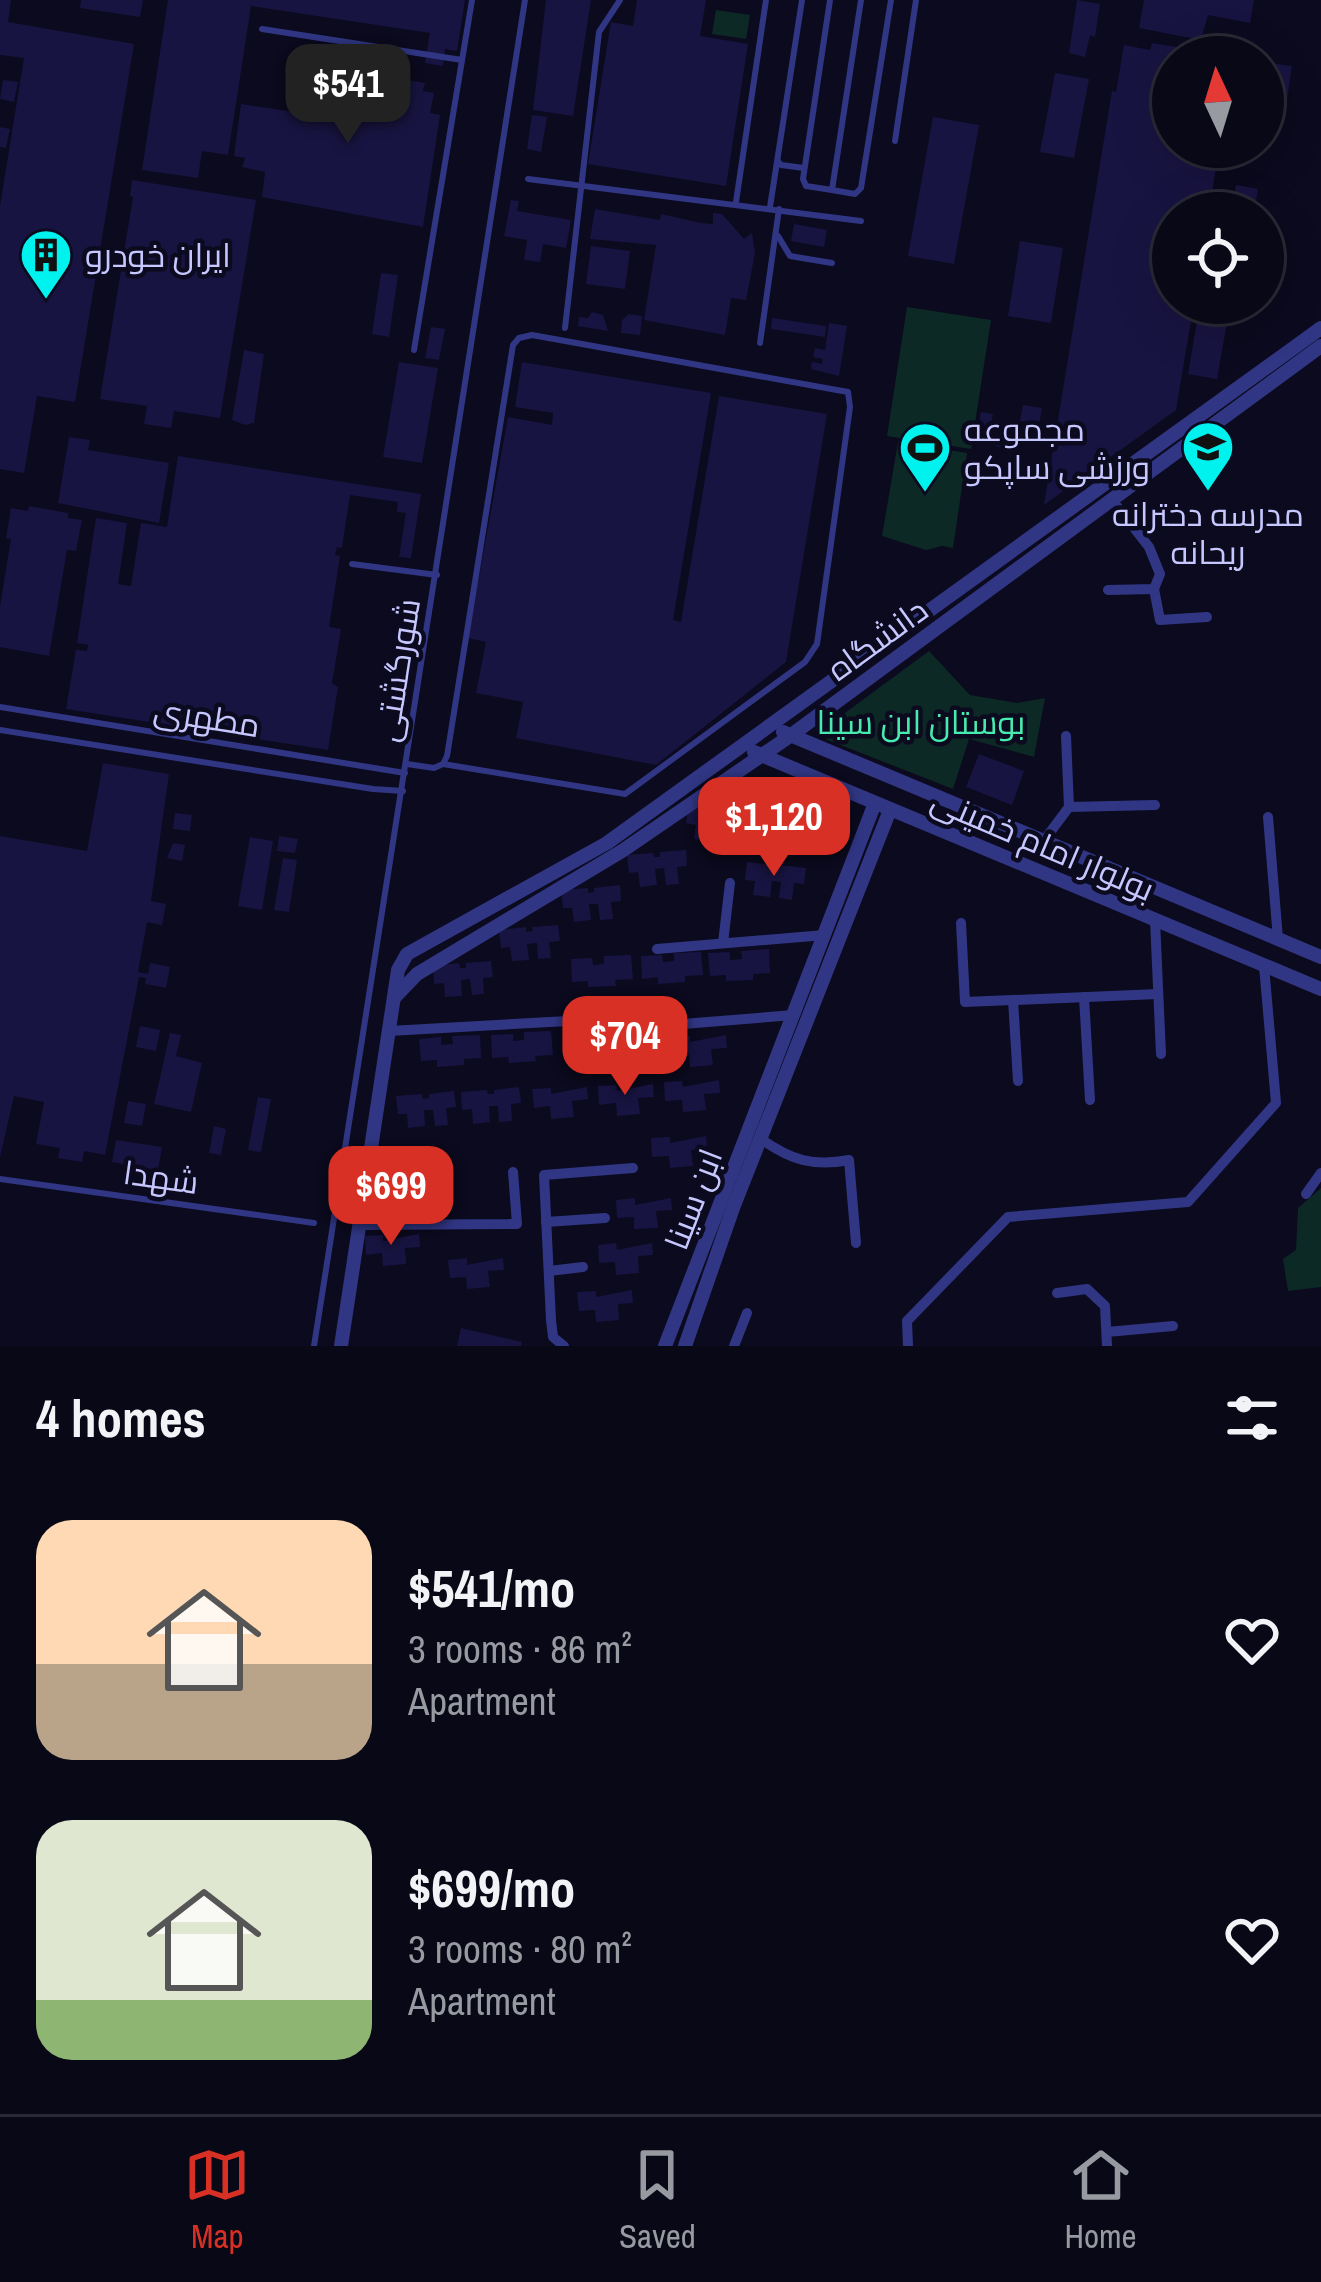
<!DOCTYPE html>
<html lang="en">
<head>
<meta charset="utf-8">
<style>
	body { margin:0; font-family:"Archivo Narrow",Cairo,sans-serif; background:#161623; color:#f1f3f6; height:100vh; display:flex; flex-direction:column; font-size:45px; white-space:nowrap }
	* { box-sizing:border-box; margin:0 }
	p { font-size:39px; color:#989aa1 }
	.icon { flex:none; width:66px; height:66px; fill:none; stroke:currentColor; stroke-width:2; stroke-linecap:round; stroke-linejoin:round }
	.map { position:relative; height:1346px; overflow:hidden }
	.details { display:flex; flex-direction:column; background:#080816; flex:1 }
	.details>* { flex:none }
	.needle { width:78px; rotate:356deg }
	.controls { position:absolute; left:1152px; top:36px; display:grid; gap:24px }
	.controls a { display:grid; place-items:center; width:132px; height:132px; border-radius:50%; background:#080816; box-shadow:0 12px 48px #0002,0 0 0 3px #292935; font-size:60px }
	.price { position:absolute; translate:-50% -102px; padding:0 27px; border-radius:24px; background:#d93025; color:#fff; font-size:39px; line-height:78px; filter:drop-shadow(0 3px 6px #0008) }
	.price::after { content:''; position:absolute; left:50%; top:72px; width:36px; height:27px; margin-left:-18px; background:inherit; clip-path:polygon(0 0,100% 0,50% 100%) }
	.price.active { background:#222; color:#fff }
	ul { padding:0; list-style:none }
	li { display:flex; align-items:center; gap:36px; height:300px; padding:0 36px }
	li span { display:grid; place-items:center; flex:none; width:336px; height:240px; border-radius:36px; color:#555 }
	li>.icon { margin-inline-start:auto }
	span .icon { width:144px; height:144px; fill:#fffc; stroke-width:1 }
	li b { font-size:51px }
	h2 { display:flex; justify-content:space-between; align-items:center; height:144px; padding:0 36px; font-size:51px }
	.tabs { display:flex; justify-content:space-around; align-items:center; height:168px; border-top:3px solid #292935; background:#080816; font-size:33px; color:#989aa1 }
	.tabs a { display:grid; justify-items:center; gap:6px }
	.tabs .active { color:#d93025 }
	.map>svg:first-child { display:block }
	.green { fill:#0c2925 }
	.building { fill:#181441 }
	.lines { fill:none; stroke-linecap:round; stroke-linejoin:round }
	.service { stroke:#303683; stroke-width:6 }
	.minor { stroke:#303683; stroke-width:10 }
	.tertiary { stroke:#303683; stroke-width:14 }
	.labels { text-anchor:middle; stroke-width:9; stroke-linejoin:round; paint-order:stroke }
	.poi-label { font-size:33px; fill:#c7c7ff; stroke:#0b0a1e; text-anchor:start }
	.street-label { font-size:33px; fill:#c7c7ff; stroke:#0b0a1e }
	.park-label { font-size:33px; fill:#47ebaf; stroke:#0b0a1e }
</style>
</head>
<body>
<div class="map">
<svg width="1321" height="1346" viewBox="0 0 1321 1346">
	<rect width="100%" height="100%" fill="#0b0a1e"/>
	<g class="green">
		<path d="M716,10L750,15L746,39L712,34Z"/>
		<path d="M907,307L991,320L971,449L887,436Z"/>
		<path d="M898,442L967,453L953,548L942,546L926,550L882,536Z"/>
		<path d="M929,651L970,695L1017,703L1045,698L1034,757L969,739L953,789L815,735Z"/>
		<path d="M1321,1188V1287L1288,1291L1283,1259L1296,1250L1298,1208Z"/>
	</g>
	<g class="building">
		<path d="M0,0H11L8,22L134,44L75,402L37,396L24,473L0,469V206L24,58L0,55Z"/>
		<path d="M81,0H143L140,17L80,8Z"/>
		<path d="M168,0H465L457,51L445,49L443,66L425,63L430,33L251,6L228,155L202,151L198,178L142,170Z"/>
		<path d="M546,0H591L573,116L533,110Z"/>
		<path d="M637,0H706L700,36L748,44L726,186L588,164L611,22L633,26Z"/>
		<path d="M1077,0L1100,4L1095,37L1090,35L1085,57L1069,53Z"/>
		<path d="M1144,0H1254L1250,23L1208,15L1201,40L1139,28Z"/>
		<path d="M1152,43L1219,54L1173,57V147H1219L1209,213H1173V303H1194L1176,410L1044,505L1112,91L1116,92L1124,45L1150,50Z"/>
		<path d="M327,53L380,61L376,82L388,84L389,77L425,83L423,91L434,93L430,113L440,115L423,227L262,197L265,172L242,167L245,158L234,156L241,104L322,116Z"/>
		<path d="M1263,62L1292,66L1284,119L1263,116Z"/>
		<path d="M1055,73L1089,79L1074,158L1040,152Z"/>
		<path d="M3,80L18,82L14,102L0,99Z"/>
		<path d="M532,115L547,117L541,152L527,149Z"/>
		<path d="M933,117L979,125L954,264L908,256Z"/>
		<path d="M0,127L10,129L6,148L0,147Z"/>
		<path d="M132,180L256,200L220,418L174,411L171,428L144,424L147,406L100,399L133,197L130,196Z"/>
		<path d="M1236,185L1258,189L1254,213H1231Z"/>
		<path d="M511,200L519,201L517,211L571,220L566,248L543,244L540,262L524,260L527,240L504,236Z"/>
		<path d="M595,209L660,220L661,214L701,223L713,224V213L722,214L744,239L752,233L755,253L746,300L731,298L725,335L644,320L656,245L590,239Z"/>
		<path d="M794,224L827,230L824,247L791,241Z"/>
		<path d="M1020,241L1063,248L1051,323L1008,316Z"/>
		<path d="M591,246L630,251L625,289L586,284Z"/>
		<path d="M381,273L398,275L389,337L372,334Z"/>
		<path d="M1200,303H1254L1252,315L1229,311L1217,379L1188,374Z"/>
		<path d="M592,312L603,315L608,331L578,326L579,317L588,318Z"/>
		<path d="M629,314L642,316L640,335L621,333L622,320Z"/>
		<path d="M772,318L826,326L825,337L771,329Z"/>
		<path d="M829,323L847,326L839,376L811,369L812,362L822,364L823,359L813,357L815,348L825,350Z"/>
		<path d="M431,327L445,329L439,360L425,358Z"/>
		<path d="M244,350L264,354L254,423L245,425L232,420Z"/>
		<path d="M399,362L438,368L422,463L383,457Z"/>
		<path d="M522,362L711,393L673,620L681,622L719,396L827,414L786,662L656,765L516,738L523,702L476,693L486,642L468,638L508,417L552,425L553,413L515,407Z"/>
		<path d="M1023,405L1042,408L1038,431L1026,429L1027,422L1020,421Z"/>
		<path d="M981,412L993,414L989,437L977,435Z"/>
		<path d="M995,435L1012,437L1010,448L994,446Z"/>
		<path d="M69,437L90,440L88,450L169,463L159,523L58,503Z"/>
		<path d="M178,456L421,494L411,558L399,557L406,513L397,512L398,502L350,495L342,548L337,547L335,555L340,556L329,627L341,629L332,683L338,687L328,750L66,709L76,650L87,651L88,645L77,643L96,518L127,523L118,584L131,586L141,523L167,527Z"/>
		<path d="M29,506L68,513V518L82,520L76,551L67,550L49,656L0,647V606L11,539L6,538L11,508L28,511Z"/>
		<path d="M979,754L1024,771L1012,805L966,787Z"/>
		<path d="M103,763L169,774L151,901L166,904L162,925L147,922L138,972L148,974L150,963L170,967L166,988L145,984L146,978L139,977L105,1155L84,1151L82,1162L58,1158L60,1148L36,1144L44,1102L14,1096L0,1157V836L87,851Z"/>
		<path d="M688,806L714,808V813L720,814L721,809L746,812L745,828L735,827L733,844L720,842L722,826L713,825L711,841L694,839L696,825L686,823Z"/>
		<path d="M753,811L779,814V819L785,820L786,815L811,818L809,834L799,833L798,850L785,848L787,832L778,831L776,847L759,845L760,831L751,829Z"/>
		<path d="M175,813L192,815L190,831L173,829Z"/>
		<path d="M279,836L298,839L295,853L277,851Z"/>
		<path d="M250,837L273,841L262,910L238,906Z"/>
		<path d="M173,843L185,845L182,861L167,858Z"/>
		<path d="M686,850L687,866L677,867L679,884L666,885L664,868L655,869L657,885L640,887L638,872L629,873L627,855L653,853L654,857H660V852Z"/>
		<path d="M283,858L297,860L289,912L274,910Z"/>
		<path d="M747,862L774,865L773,869L780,870V865L806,868L804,884L794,883L792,900L779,898L781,882L772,881L770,897L753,895L755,881L745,880Z"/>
		<path d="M620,885L621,901L611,902L613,919L600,920L598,904H589L591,920L574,922L572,908H563L561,890L588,888V893L594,892V888Z"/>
		<path d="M558,925L560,941L549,942L551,958L538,959L537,943L527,944L529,960L512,961L510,947L501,948L499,930L526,927V932L533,931L532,927Z"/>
		<path d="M769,949L770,973L753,974V980L726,981V975L710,976L708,953L730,952V960L742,959L741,951Z"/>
		<path d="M701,952L703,975L685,976V982L658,984V977L642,979L641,956L662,955L663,962L674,961V953Z"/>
		<path d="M631,955L633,979L615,980L616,986L588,987V981L572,982L571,959L592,958L593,965L604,964V956Z"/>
		<path d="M491,961L493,977L483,978L484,994L472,995L470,979L461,980L462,996L445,997L444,983L434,984L433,966L459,963L460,968H466V963Z"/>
		<path d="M140,1026L160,1030L156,1051L136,1047Z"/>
		<path d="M551,1031L553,1055L535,1056L536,1061L509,1063L508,1057L492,1058L491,1035L513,1034V1041L524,1040V1032Z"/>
		<path d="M170,1033L181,1035L176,1056L202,1063L191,1112L154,1104Z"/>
		<path d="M480,1035L481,1058L464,1059V1065L437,1067V1060L421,1061L419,1039L441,1037V1045L453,1044L452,1036Z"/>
		<path d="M726,1035L727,1048L711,1049L713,1065L690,1067L689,1054L673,1056L671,1037L690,1036V1042Z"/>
		<path d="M658,1038L659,1051L643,1052L645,1068L622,1070L621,1057L604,1059L603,1040L622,1039V1045Z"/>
		<path d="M719,1080L720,1093L704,1094L706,1110L683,1112L682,1100L665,1101L664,1082L682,1081L683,1087Z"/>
		<path d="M653,1084L654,1097L638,1098L640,1114L617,1116L616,1103L599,1105L598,1086L616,1085L617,1091Z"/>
		<path d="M519,1087L521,1103L511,1104L512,1121L499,1122L498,1106H489L490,1122L473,1124L472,1109L462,1110L461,1092L487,1090L488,1094H494V1090Z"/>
		<path d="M587,1087L588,1099L572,1101L574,1117L551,1119L550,1106L534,1108L532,1089L551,1088V1094Z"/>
		<path d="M454,1091L456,1107L446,1108L448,1125L435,1126L433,1110H424L425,1126L408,1128L407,1114H398L396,1096L422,1094L423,1099L429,1098V1094Z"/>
		<path d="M258,1097L271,1099L261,1152L248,1150Z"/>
		<path d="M128,1101L146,1104L142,1126L124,1123Z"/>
		<path d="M214,1126L226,1129L221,1155L209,1153Z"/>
		<path d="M706,1136L707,1149L691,1150L693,1166L670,1168L669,1156L652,1157L651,1138L670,1137V1143Z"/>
		<path d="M116,1140L162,1147L158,1170L112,1162Z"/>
		<path d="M434,1151L435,1164L420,1165L421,1181L398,1183L397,1171L381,1172L380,1153L398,1152L399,1158Z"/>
		<path d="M635,1198V1205L671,1198L672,1210L656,1211L658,1228L634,1229V1217L617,1218L616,1200Z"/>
		<path d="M419,1234L420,1247L405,1248L406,1264L383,1266L382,1253L366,1255L365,1236L383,1235V1241Z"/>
		<path d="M616,1243L617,1250L652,1243L653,1255L638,1256L639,1273L616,1275L615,1262L599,1263L598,1245Z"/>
		<path d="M467,1258V1265L503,1258L504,1270L488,1271L490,1287L467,1289L466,1277L450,1278L448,1260Z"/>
		<path d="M632,1290L633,1303L618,1304L619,1320L596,1322L595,1310L579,1311L577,1292L596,1291V1297Z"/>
		<path d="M461,1328L522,1342L521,1346H457Z"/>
	</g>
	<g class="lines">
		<g class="service">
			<path d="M830,0L803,179L806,186L832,190L861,0"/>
			<path d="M262,29L462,60"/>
			<path d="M895,141L916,0"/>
			<path d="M778,161L781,165L804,168"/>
			<path d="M528,179L861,221"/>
			<path d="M832,190L855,194L861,188L891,0"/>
			<path d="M736,202L766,0"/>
			<path d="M770,207L802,0"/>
			<path d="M778,236L790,256L832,263"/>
			<path d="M565,328L599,32L620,0"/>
			<path d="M760,343L779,209"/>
			<path d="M414,350L472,0"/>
			<path d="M352,564L437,575"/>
			<path d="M0,707L405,773"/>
			<path d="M0,730L373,789L403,791"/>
			<path d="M407,764L434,768L443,764L447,756L513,345L519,338L532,335L848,392L850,407L817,644L805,662L625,794L443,764"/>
			<path d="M0,1179L314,1223"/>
			<path d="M314,1346L525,0"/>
		</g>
		<g class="minor">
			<path d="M1154,589L1160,620L1207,617"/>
			<path d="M1108,590L1154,589L1160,574L1149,547L1112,500"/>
			<path d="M1069,807L1155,805"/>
			<path d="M1268,817L1278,939"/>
			<path d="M1042,843L1069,807L1066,736"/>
			<path d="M1155,920L1161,1054"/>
			<path d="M961,923L965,1002L1158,994"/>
			<path d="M723,943L730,883"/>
			<path d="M657,949L825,935"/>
			<path d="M1084,997L1090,1100"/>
			<path d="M1013,1000L1018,1081"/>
			<path d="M621,1029L794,1015"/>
			<path d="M389,1031L568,1021"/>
			<path d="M761,1139C791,1160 813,1167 849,1160L856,1243"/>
			<path d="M1306,1194L1321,1173"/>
			<path d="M546,1222L605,1218"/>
			<path d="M358,1225L517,1224L513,1172"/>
			<path d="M549,1271L583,1267"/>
			<path d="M1057,1293L1087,1289L1105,1306L1107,1346"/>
			<path d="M1107,1332L1173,1326"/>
			<path d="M564,1346L553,1337L551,1320L544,1175L633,1168"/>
			<path d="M734,1346L747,1313"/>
			<path d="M908,1346L907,1321L1008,1217L1188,1202L1276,1103L1264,966"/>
		</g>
		<g class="tertiary">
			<path d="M783,732L1321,957"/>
			<path d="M754,752L1321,989"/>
			<path d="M394,998L417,974L622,851L790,736L1321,346"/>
			<path d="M341,1346L398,970L407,954L607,843L1321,328"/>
			<path d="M665,1346L875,803"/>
			<path d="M685,1346L733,1208L890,810"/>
		</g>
	</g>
	<defs>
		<g id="building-pin" transform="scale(2.7)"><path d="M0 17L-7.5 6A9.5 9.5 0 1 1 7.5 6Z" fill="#00f2ef" stroke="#0b0a1e"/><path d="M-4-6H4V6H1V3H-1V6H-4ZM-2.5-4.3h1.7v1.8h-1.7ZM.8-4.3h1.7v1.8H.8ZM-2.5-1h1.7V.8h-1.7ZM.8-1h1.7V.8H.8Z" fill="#111"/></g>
		<g id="school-pin" transform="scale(2.7)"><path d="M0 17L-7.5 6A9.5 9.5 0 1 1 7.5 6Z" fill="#00f2ef" stroke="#0b0a1e"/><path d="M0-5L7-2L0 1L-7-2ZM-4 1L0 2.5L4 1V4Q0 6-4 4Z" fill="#111"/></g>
		<g id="stadium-pin" transform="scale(2.7)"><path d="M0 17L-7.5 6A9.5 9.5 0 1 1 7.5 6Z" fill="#00f2ef" stroke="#0b0a1e"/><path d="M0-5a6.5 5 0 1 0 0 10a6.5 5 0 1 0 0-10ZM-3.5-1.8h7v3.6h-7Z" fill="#111"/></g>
	</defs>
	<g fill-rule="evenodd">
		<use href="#building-pin" x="46" y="255"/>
		<use href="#school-pin" x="1208" y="447"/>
		<use href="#stadium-pin" x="925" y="448"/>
	</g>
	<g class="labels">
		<g class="poi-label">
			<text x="85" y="267">ایران خودرو</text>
			<text x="964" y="441">مجموعه<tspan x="964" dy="38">ورزشی ساپکو</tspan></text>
			<text x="1208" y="526" text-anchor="middle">مدرسه دخترانه<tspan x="1208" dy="38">ریحانه</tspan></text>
		</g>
		<g class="street-label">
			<text transform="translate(877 639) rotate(-36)" y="12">دانشگاه</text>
			<text transform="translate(397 670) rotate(-81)" y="12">شورگشتی</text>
			<text transform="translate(207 717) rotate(9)" y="12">مطهری</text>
			<text transform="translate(1043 844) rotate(23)" y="12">بولوار امام خمینی</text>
			<text transform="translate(161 1177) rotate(8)" y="12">شهدا</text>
			<text transform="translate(693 1199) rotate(-69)" y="12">ابن سینا</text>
		</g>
		<g class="park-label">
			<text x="921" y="734">بوستان ابن سینا</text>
		</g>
	</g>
</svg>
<div class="controls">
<a><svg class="needle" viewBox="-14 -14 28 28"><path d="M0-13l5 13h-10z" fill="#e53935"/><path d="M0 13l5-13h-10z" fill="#989aa1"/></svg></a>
<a><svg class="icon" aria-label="locate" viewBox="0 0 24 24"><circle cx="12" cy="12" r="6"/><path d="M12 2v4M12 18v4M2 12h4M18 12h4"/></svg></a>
</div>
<b class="price active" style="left:348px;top:146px">$541</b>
<b class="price" style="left:774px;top:879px">$1,120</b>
<b class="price" style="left:625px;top:1098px">$704</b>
<b class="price" style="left:391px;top:1248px">$699</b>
</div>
<section class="details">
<h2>4 homes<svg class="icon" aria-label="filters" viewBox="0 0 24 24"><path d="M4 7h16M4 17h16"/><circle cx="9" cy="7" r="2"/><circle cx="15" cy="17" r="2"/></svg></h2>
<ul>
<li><span style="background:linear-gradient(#ffd9b3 60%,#b9a48a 0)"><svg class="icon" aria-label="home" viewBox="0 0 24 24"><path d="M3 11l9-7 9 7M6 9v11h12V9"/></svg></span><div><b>$541/mo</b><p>3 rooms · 86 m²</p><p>Apartment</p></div><svg class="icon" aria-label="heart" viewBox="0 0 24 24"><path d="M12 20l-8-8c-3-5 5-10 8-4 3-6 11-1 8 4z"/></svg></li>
<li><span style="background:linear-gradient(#dfe7d0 75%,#8fb573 0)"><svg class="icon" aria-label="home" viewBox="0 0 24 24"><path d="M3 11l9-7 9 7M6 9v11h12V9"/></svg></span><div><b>$699/mo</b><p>3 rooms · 80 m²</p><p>Apartment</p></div><svg class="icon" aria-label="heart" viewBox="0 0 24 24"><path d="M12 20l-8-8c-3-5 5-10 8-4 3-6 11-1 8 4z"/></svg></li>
</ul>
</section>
<nav class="tabs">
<a class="active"><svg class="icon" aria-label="map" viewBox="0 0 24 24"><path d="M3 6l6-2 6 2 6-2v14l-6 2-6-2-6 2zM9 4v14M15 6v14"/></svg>Map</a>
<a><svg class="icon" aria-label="saved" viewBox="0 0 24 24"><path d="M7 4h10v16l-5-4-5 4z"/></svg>Saved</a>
<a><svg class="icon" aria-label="home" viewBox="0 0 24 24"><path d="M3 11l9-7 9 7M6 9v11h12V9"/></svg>Home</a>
</nav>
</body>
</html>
